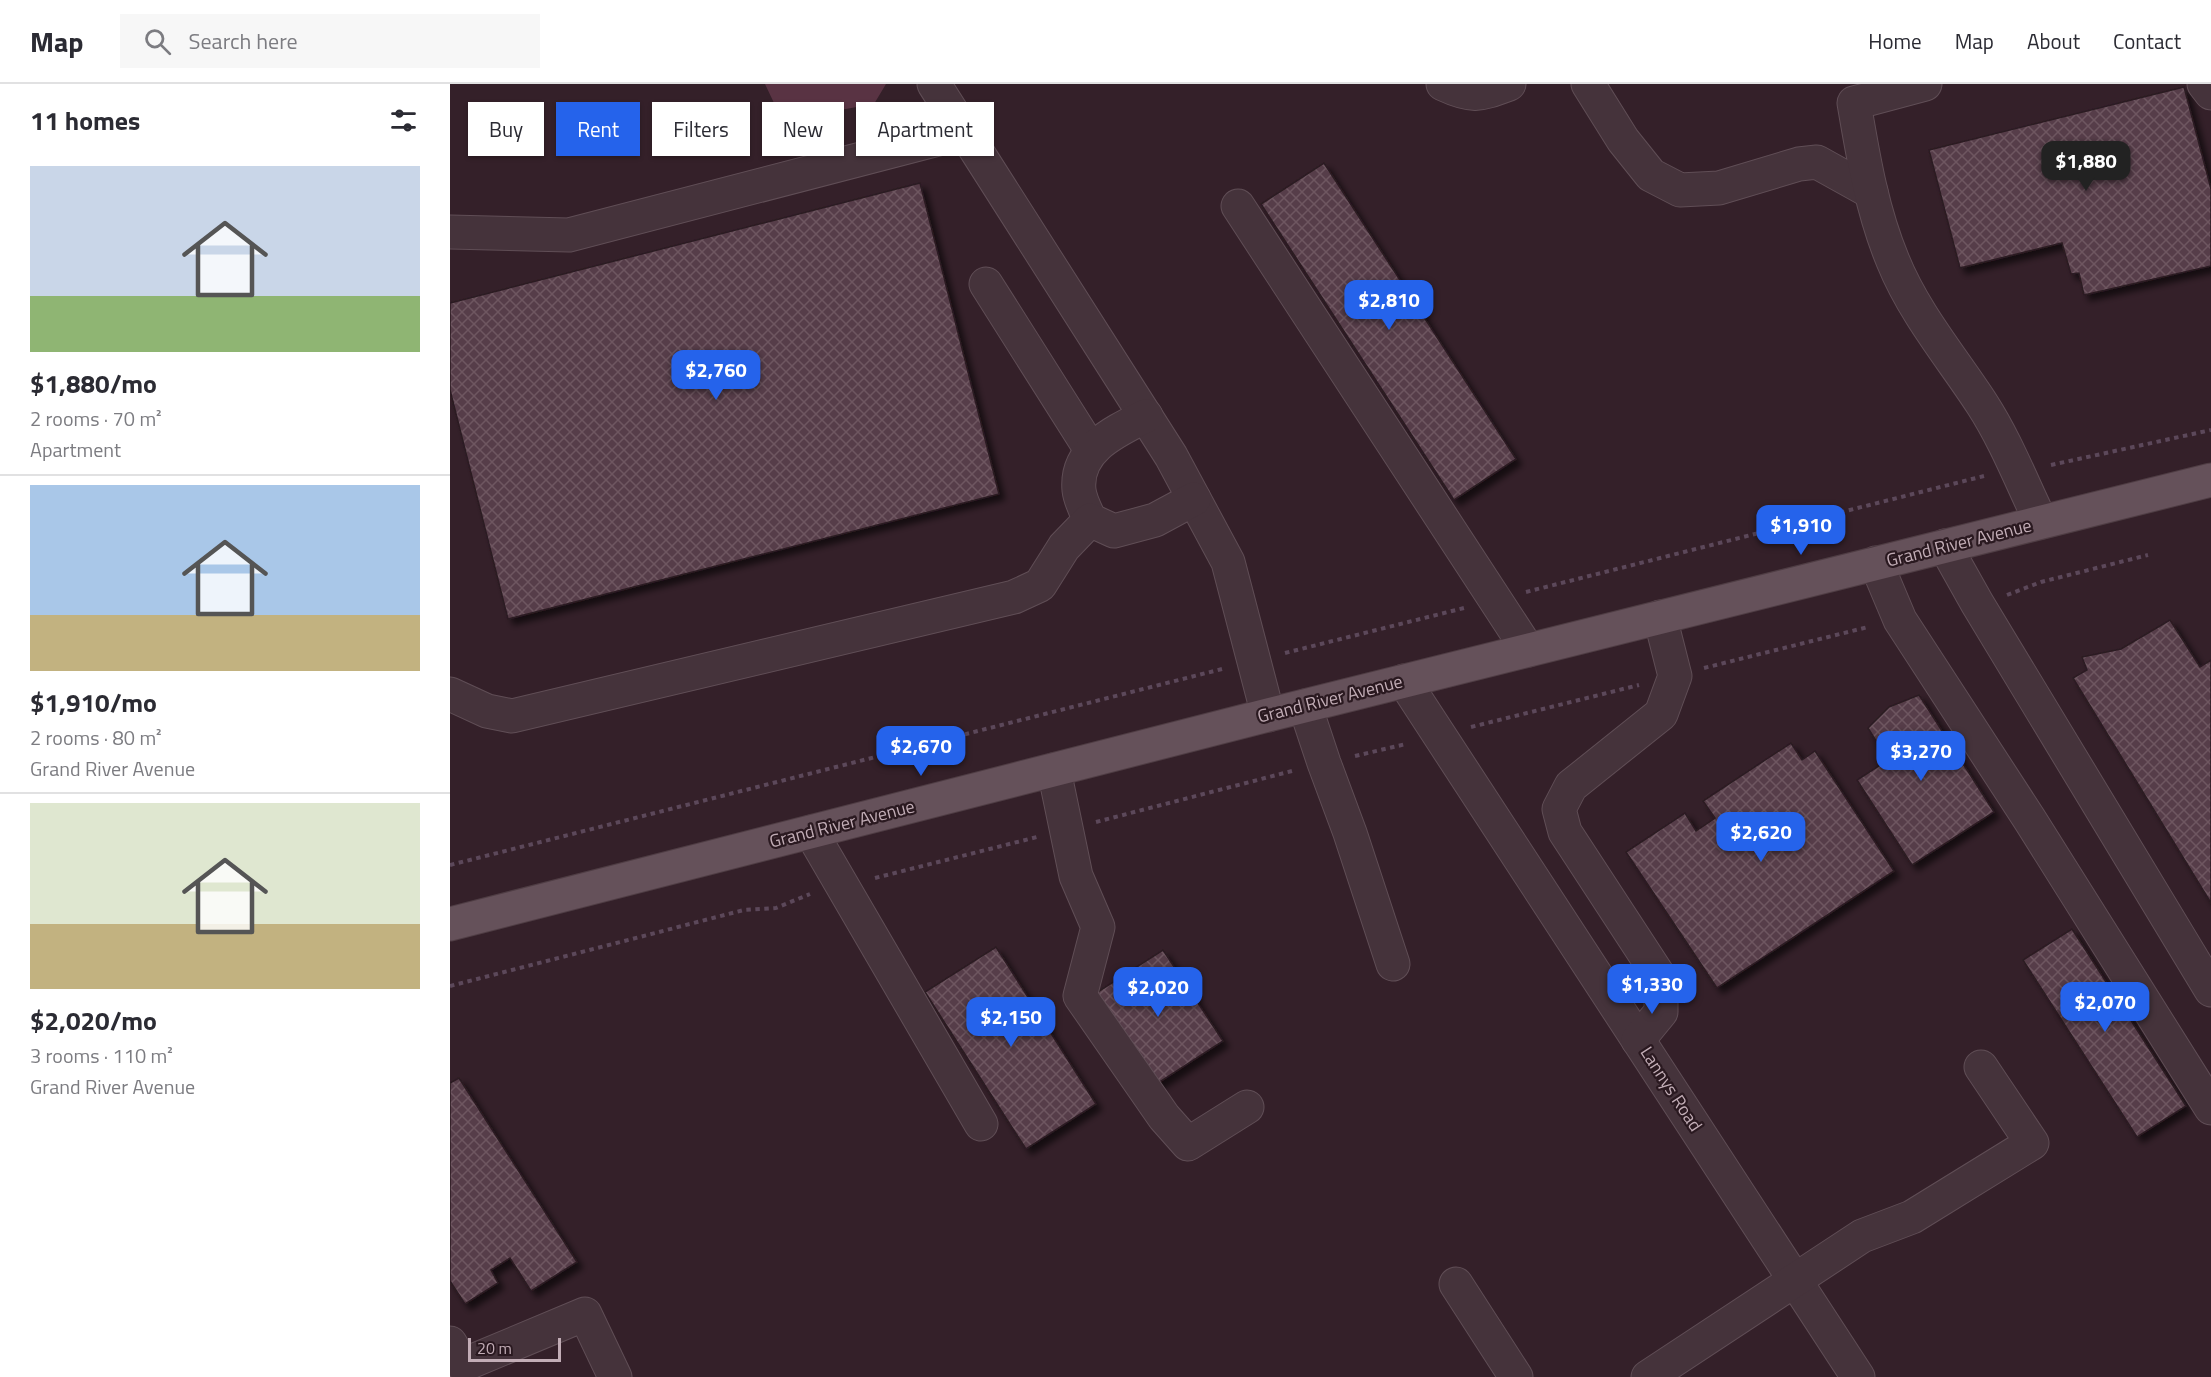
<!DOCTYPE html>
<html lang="en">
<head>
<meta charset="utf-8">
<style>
	body { margin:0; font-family:"Titillium Web",sans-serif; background:#f7f7f7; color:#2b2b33; height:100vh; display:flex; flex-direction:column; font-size:22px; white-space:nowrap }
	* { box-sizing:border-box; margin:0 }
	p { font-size:20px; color:#7c7c81 }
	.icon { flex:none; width:33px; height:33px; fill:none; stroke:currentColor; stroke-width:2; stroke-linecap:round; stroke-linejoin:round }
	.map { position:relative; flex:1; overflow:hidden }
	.sheet { display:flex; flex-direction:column; background:#fff; width:450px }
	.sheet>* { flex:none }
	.hud { position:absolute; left:18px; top:18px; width:570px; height:54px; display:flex; gap:12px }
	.scale { position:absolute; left:18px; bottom:15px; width:93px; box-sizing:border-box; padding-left:6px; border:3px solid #c2adb6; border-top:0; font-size:16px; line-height:21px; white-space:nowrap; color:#c2adb6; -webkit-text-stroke:4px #2a1920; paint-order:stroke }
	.price { position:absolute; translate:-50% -51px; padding:0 14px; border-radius:12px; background:#2563eb; color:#fff; font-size:20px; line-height:39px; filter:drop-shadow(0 2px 3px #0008) }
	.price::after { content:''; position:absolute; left:50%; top:36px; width:18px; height:14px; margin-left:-9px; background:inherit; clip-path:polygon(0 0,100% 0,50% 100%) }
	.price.active { background:#222; color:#fff }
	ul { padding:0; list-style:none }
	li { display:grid; align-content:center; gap:12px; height:318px; padding:0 30px }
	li+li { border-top:2px solid #e1e1e2 }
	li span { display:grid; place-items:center; height:186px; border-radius:0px; color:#555 }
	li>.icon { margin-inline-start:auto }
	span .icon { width:108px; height:108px; fill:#fffc; stroke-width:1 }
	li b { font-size:26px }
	h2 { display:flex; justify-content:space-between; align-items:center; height:72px; padding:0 30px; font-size:26px }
	.tag { padding:0 21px; border-radius:0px; background:#fff; box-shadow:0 2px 4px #0004; font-size:21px; line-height:54px }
	.tag.active { background:#2563eb; color:#fff }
	header { display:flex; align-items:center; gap:36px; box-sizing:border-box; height:84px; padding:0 30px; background:#fff; border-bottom:2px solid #e1e1e2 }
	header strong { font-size:28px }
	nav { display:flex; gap:33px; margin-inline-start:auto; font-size:21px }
	.search { width:420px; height:54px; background:#f7f7f7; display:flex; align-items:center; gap:15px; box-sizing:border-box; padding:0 21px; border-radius:0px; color:#7c7c81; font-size:22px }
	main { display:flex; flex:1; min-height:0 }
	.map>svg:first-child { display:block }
	.water { fill:#593343 }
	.building { fill:url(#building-cross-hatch); stroke:#2c1b22; stroke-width:1.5; filter:url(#shadow) }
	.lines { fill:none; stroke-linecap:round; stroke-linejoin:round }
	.minor-casing { stroke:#604e56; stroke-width:35 }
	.major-casing { stroke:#4f3d44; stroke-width:35 }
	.path { stroke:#5c485a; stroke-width:4; stroke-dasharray:4.5 4.5; stroke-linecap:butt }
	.minor { stroke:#45333b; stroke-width:33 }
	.major { stroke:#65515a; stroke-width:33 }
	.labels { text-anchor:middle; stroke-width:4.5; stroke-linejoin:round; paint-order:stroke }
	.street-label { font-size:18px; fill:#c2adb6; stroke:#2a1920 }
</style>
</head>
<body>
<header>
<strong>Map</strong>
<div class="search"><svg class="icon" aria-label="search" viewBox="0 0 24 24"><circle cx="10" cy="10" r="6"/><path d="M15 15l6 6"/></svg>Search here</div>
<nav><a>Home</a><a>Map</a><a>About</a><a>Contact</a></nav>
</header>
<main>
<section class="sheet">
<h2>11 homes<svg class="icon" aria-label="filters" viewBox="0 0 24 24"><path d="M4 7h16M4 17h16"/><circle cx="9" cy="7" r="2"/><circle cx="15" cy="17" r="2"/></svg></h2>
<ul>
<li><span style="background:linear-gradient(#c9d6e8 70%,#8fb573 0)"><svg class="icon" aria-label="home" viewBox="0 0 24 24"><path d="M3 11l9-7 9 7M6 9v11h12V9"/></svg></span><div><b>$1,880/mo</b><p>2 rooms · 70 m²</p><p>Apartment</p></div></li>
<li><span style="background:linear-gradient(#a9c7e8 70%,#c2b280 0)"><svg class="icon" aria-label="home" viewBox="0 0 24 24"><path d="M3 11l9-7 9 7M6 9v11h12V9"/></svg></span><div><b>$1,910/mo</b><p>2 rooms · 80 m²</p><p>Grand River Avenue</p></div></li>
<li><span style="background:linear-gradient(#dfe7d0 65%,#c2b280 0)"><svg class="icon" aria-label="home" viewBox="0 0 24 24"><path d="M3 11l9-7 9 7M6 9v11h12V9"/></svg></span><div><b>$2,020/mo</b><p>3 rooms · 110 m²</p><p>Grand River Avenue</p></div></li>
</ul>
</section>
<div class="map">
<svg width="1761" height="1293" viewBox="0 0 1761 1293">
	<defs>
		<pattern id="building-cross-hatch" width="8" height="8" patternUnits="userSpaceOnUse" patternTransform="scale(1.5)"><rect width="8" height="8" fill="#573e49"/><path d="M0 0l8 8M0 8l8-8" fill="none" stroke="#6e5761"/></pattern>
		<filter id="shadow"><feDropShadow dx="5.5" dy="5.5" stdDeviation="3" flood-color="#0009"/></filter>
	</defs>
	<rect width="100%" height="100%" fill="#342029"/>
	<path class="water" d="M315,0H436L424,20L390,26L368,33H344L324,19Z"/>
	<g class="building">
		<path d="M1734,3L1761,105V182L1634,211L1629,189L1621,190L1612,159L1510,184L1479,66Z"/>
		<path d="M874,79L1066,375L1004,416L811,120Z"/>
		<path d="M470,99L549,410L58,535L0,306V219Z"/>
		<path d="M1720,536L1750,583L1761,576V819L1623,594L1637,586L1632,573L1671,565Z"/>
		<path d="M1469,611L1544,728L1462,781L1407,696L1438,676L1418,644L1439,623Z"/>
		<path d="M1341,659L1352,676L1365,667L1444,787L1267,904L1176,768L1235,729L1246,747L1265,734L1253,717Z"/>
		<path d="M1622,845L1736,1022L1687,1053L1573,876Z"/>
		<path d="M546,863L646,1020L576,1065L475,908Z"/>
		<path d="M713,866L773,957L702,1003L643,911Z"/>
		<path d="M9,994L127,1178L81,1207L60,1174L41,1186L48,1199L15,1220L0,1197V999Z"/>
	</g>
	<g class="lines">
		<g class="minor-casing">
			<g id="minor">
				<path d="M484,0L721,372L778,478L818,631"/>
				<path d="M993,0C1023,14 1029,11 1059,0"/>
				<path d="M1138,0L1173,56L1201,91L1230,106L1269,104L1349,80L1367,78L1421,108"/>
				<path d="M1475,0L1404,19C1413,72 1422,127 1443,177C1464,229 1502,274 1532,320C1556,357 1572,399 1591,438"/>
				<path d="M1754,0L1761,9"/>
				<path d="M788,122L1078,566"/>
				<path d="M0,148L119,151L515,48"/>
				<path d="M536,200L641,366"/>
				<path d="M640,436C636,427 630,416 629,406C625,365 666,347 696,332"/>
				<path d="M1495,462L1527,519L1761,906"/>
				<path d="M1426,479L1450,536L1580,736L1761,1024"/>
				<path d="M954,597L1408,1293"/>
				<path d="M0,610L37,627L62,632L564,513L590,501L614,463L640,436L664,447L705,436L744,415"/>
				<path d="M855,622L874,679L900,749L943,880"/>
				<path d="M604,686L626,792L648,843L630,912L714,1033L738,1060L797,1023"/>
				<path d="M361,748L531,1040"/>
				<path d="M1188,956L1211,928V895L1115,748L1109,725L1121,702L1211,630L1225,592L1210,533"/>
				<path d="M1006,1200L1066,1293"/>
				<path d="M0,1259L13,1281L135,1230L165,1293"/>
				<path d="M1198,1293L1412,1152L1462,1133L1582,1059L1531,983"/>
			</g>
		</g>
		<g class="major-casing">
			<path id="major" d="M0,840L818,631L1761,396"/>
		</g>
		<g class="path">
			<path d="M1601,381L1761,346"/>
			<path d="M1076,508L1534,392"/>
			<path d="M1557,511L1591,498L1698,471"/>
			<path d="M835,569L1014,524"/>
			<path d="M1254,584L1418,543"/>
			<path d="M1021,643L1189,601"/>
			<path d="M905,672L956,660"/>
			<path d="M646,738L842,687"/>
			<path d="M0,781L772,585"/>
			<path d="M425,794L587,753"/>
			<path d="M0,902L294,826L326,824L360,810"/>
		</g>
		<use href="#minor" class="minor"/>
		<use href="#major" class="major"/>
	</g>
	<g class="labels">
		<g class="street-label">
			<text transform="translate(1509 459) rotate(-14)" y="6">Grand River Avenue</text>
			<text transform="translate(880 615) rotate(-14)" y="6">Grand River Avenue</text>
			<text transform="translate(392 740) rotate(-14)" y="6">Grand River Avenue</text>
			<text transform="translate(1221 1005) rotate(57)" y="6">Lannys Road</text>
		</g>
	</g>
</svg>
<div class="scale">20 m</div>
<b class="price active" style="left:1636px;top:108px">$1,880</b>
<b class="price" style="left:939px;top:247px">$2,810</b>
<b class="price" style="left:266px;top:317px">$2,760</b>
<b class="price" style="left:1351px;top:472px">$1,910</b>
<b class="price" style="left:471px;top:693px">$2,670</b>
<b class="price" style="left:1471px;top:698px">$3,270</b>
<b class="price" style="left:1311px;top:779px">$2,620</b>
<b class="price" style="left:1202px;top:931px">$1,330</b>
<b class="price" style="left:708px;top:934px">$2,020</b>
<b class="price" style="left:1655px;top:949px">$2,070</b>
<b class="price" style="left:561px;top:964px">$2,150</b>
<div class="hud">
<a class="tag">Buy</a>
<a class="tag active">Rent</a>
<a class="tag">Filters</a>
<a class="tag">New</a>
<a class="tag">Apartment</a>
</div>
</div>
</main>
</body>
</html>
